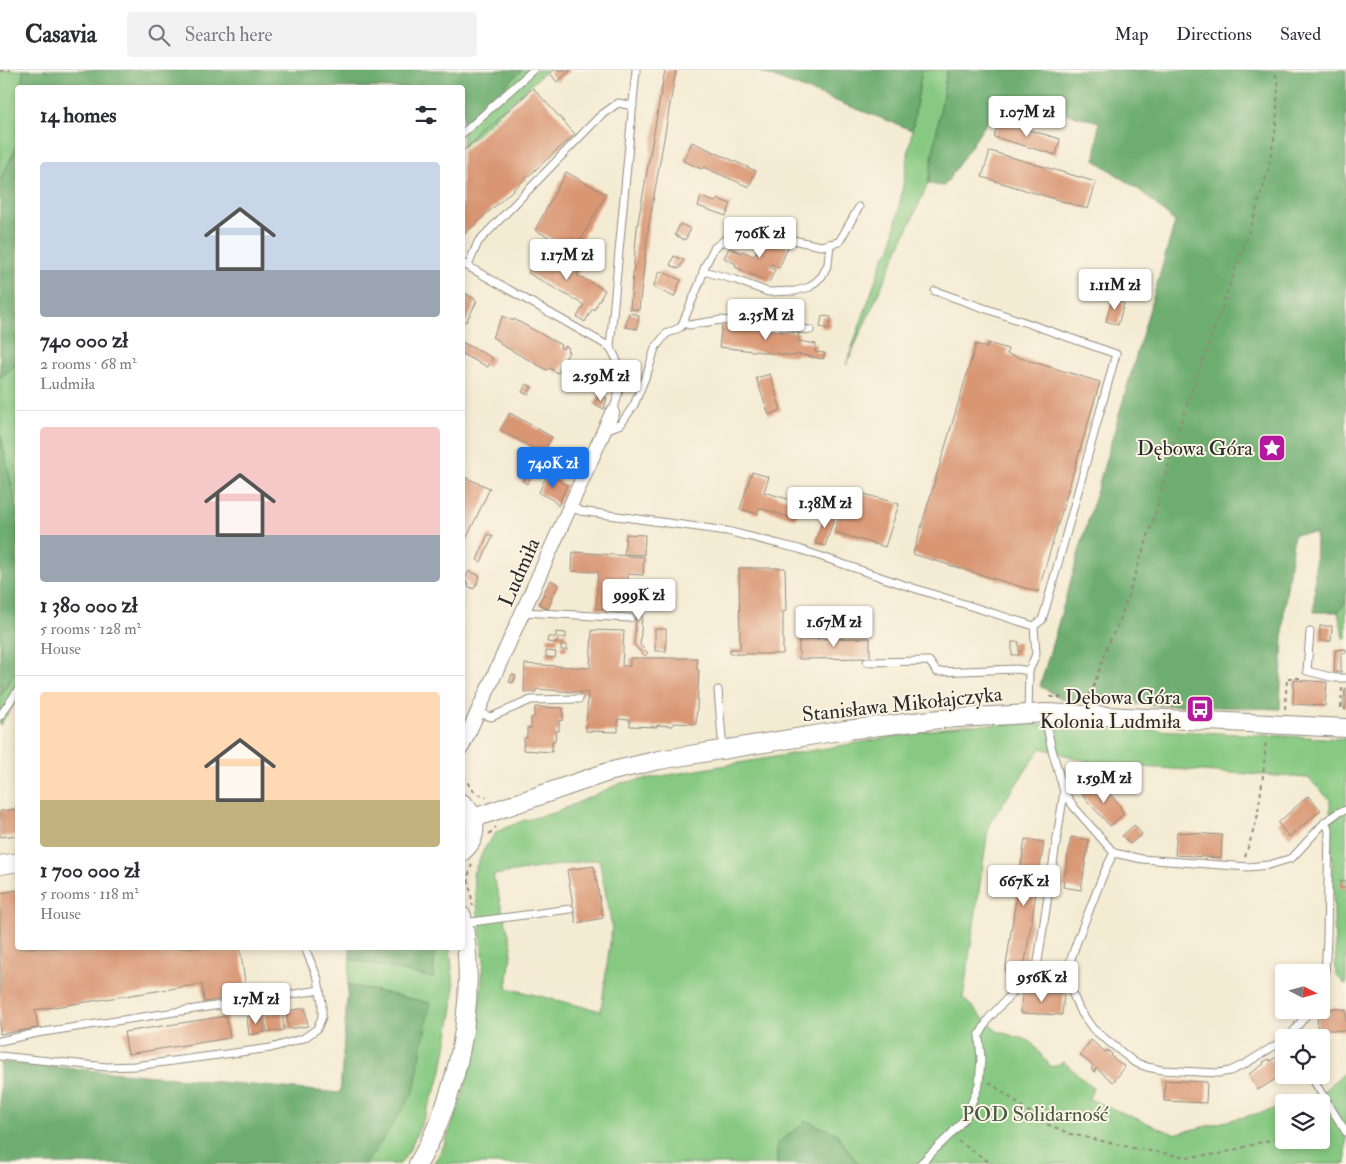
<!DOCTYPE html>
<html lang="en">
<head>
<meta charset="utf-8">
<style>
	body { margin:0; font-family:"IM FELL Double Pica",serif; background:#f2f2f3; color:#2b2b33; height:100vh; display:flex; flex-direction:column; font-size:19px; white-space:nowrap }
	* { box-sizing:border-box; margin:0 }
	p { font-size:16px; color:#7c7c81 }
	.icon { flex:none; width:28px; height:28px; fill:none; stroke:currentColor; stroke-width:2; stroke-linecap:round; stroke-linejoin:round }
	.map { position:relative; flex:1; overflow:hidden }
	.sheet { position:absolute; left:15px; top:15px; width:450px; height:865px; display:flex; flex-direction:column; background:#fff; border-radius:5px; box-shadow:0 2px 8px #0003 }
	.sheet>* { flex:none }
	.needle { width:32px; rotate:96deg }
	.controls { position:absolute; left:1275px; top:894px; display:grid; gap:10px }
	.controls a { display:grid; place-items:center; width:55px; height:55px; border-radius:5px; background:#fff; box-shadow:0 2px 8px #0003; font-size:25px }
	.price { position:absolute; translate:-50% -42px; padding:0 11px; border-radius:5px; background:#fff; color:#222; font-size:16px; line-height:32px; filter:drop-shadow(0 1px 2px #0008) }
	.price::after { content:''; position:absolute; left:50%; top:30px; width:15px; height:11px; margin-left:-8px; background:inherit; clip-path:polygon(0 0,100% 0,50% 100%) }
	.price.current { background:#1a73e8; color:#fff }
	ul { padding:0; list-style:none }
	li { display:grid; align-content:center; gap:10px; height:265px; padding:0 25px }
	li+li { border-top:1px solid #e1e1e2 }
	li span { display:grid; place-items:center; height:155px; border-radius:5px; color:#555 }
	li>.icon { margin-inline-start:auto }
	span .icon { width:90px; height:90px; fill:#fffc; stroke-width:1 }
	li b { font-size:21px }
	h2 { display:flex; justify-content:space-between; align-items:center; height:60px; padding:0 25px; font-size:21px }
	header { display:flex; align-items:center; gap:30px; box-sizing:border-box; height:70px; padding:0 25px; background:#fff; border-bottom:1px solid #e1e1e2 }
	header strong { font-size:24px }
	nav { display:flex; gap:28px; margin-inline-start:auto; font-size:18px }
	.search { width:350px; height:45px; background:#f2f2f3; display:flex; align-items:center; gap:12px; box-sizing:border-box; padding:0 18px; border-radius:5px; color:#7c7c81; font-size:19px }
	.map>svg:first-child { display:block }
	.green { fill:#87c982; stroke:#597a56; fill-rule:evenodd }
	.forest { fill:#6dad70; stroke:#4c6c4e }
	.building { fill:#d99673 }
	.lines { fill:none; stroke-linecap:round; stroke-linejoin:round }
	.service-casing { stroke:#908b7f; stroke-width:9 }
	.minor-casing { stroke:#908b7f; stroke-width:16 }
	.tertiary-casing { stroke:#908b7f; stroke-width:20 }
	.path { stroke:#908b7f; stroke-width:2; stroke-dasharray:4 4; stroke-linecap:butt }
	.service { stroke:#fff; stroke-width:7 }
	.minor { stroke:#fff; stroke-width:14 }
	.tertiary { stroke:#fff; stroke-width:18 }
	.labels { text-anchor:middle; stroke-width:4; stroke-linejoin:round; paint-order:stroke }
	.poi-label { font-size:21px; fill:#2b2b2b; stroke:#fcf5e5; text-anchor:end }
	.street-label { font-size:21px; fill:#2b2b2b; stroke:#fcf5e5 }
	.park-label { font-size:21px; fill:#475a45; stroke:#fcf5e5 }
</style>
</head>
<body>
<header>
<strong>Casavia</strong>
<div class="search"><svg class="icon" aria-label="search" viewBox="0 0 24 24"><circle cx="10" cy="10" r="6"/><path d="M15 15l6 6"/></svg>Search here</div>
<nav><a>Map</a><a>Directions</a><a>Saved</a></nav>
</header>
<div class="map">
<svg width="1346" height="1094" viewBox="0 0 1346 1094">
	<rect width="100%" height="100%" fill="#fcf5e5"/>
	<filter id="ink" filterUnits="userSpaceOnUse"><feTurbulence type="fractalNoise" baseFrequency=".02" numOctaves="2"/><feDisplacementMap in="SourceGraphic" scale="10" xChannelSelector="R" yChannelSelector="G"/><feConvolveMatrix kernelMatrix="1 2 1 2 8 2 1 2 1" color-interpolation-filters="sRGB"/></filter>
	<filter id="wash" filterUnits="userSpaceOnUse"><feTurbulence type="fractalNoise" baseFrequency=".0096" numOctaves="4" result="noise"/><feDisplacementMap in="SourceGraphic" scale="20" xChannelSelector="R" yChannelSelector="G"/><feGaussianBlur stdDeviation="1.12" result="paint"/><feColorMatrix in="noise" values="0 0 0 0 0 0 0 0 0 0 0 0 0 0 0 0 0 1.4 0 .05"/><feComposite in="paint" operator="in"/></filter>
	<g filter="url(#wash)">
		<rect width="100%" height="100%" fill="#f4ebd3"/>
		<g class="green">
			<path d="M0,0H23L22,17L18,18V59L15,80L0,111Z"/>
			<path d="M522,0H547L463,77V55Z"/>
			<path d="M922,0H947L928,114L846,295L884,186L891,179L900,133Z"/>
			<path d="M17,294V443L0,363V308Z"/>
			<path d="M1346,531V568H1344L1338,542Z"/>
			<path d="M17,600V630L0,655V626Z"/>
			<path d="M1026,654L1346,669V915L1336,905L1330,730L1308,708L1097,694L1041,678L989,754L963,928L997,961L1030,971L1051,997L1064,992L1093,1018L1089,1029L1174,1064L1284,1037V1070H1321V1032H1297L1321,1023L1346,1001V1094H858L836,1063L777,1074V1094H433L442,1080L459,1037L475,978L484,891L473,804L483,781L496,762L522,751L557,742L621,713L962,655ZM599,789L612,857L601,941L507,918L512,876L493,805Z"/>
			<path d="M435,878H450L454,916L453,938L441,1005L424,1048L409,1081L400,1094H364L375,1081L430,933L348,915L350,889L433,908Z"/>
		</g>
		<g class="forest">
			<path d="M23,0H522L463,55L462,18L22,17Z"/>
			<path d="M755,0H922L912,60L768,5Z"/>
			<path d="M947,0H1346V531L1338,542H1314L1316,463L1294,464L1284,541L1280,639L1067,632L1040,616L1175,152L1142,122L1095,90L1099,52L1004,27L944,116L928,114Z"/>
			<path d="M17,59V294L0,308V111L15,80Z"/>
			<path d="M0,363L18,443L17,600L0,626Z"/>
			<path d="M350,878H435L433,908L350,889Z"/>
			<path d="M348,915L430,933L414,1022L375,1081L364,1094H0V992L340,1023Z"/>
			<path d="M806,1051L836,1063L858,1094H777V1074Z"/>
		</g>
		<g id="blocks">
			<g class="building">
				<path d="M553,0H571L557,12L550,3Z"/>
				<path d="M665,0H676L648,160L639,240L630,239L637,158Z"/>
				<path d="M533,18L575,64L462,166V82Z"/>
				<path d="M999,51L1060,69L1056,85L994,67Z"/>
				<path d="M692,72L756,101L749,117L703,97L702,99L683,91Z"/>
				<path d="M990,81L1096,112L1088,139L982,107Z"/>
				<path d="M566,102L606,124L575,181L535,160Z"/>
				<path d="M701,127L715,132L718,129L731,134L726,146L698,136Z"/>
				<path d="M680,154L691,159L685,170L675,165Z"/>
				<path d="M764,166L788,177L779,198L771,194L769,197L775,200L769,212L735,197L736,194L724,188L729,178L742,183V181L754,186Z"/>
				<path d="M548,180L580,198L577,205L605,220L594,240L592,239L585,252L577,247L584,235L528,203L538,184L544,187Z"/>
				<path d="M674,186L684,190L679,199L670,195Z"/>
				<path d="M660,201L681,210L674,227L653,217Z"/>
				<path d="M462,221L477,231L466,252L462,250Z"/>
				<path d="M1113,226L1120,227L1118,232L1124,233L1118,255L1106,251Z"/>
				<path d="M629,243L639,245L637,259L625,257Z"/>
				<path d="M503,246L513,251L514,249L561,275L560,277L563,279L565,276L569,278L567,281L569,282L558,303L549,298L547,300L500,274L501,272L492,267Z"/>
				<path d="M822,246L831,247L829,259L820,257Z"/>
				<path d="M722,254L799,263L798,271L816,274L815,282L825,283L823,289L797,284L796,286L719,277Z"/>
				<path d="M462,272L493,288L488,297L462,284Z"/>
				<path d="M988,273L1008,279L1007,284L1100,312L1038,522L913,484L976,274L987,278Z"/>
				<path d="M770,304L781,340L769,345L756,308Z"/>
				<path d="M526,314L532,317L528,325L522,322Z"/>
				<path d="M599,325L607,328L604,339L594,334Z"/>
				<path d="M510,343L552,367L543,384L500,360Z"/>
				<path d="M752,402L769,407L764,422L801,433L796,449L759,438L758,444L740,439Z"/>
				<path d="M525,405L531,408L527,414L522,411Z"/>
				<path d="M462,406L490,418L462,478Z"/>
				<path d="M546,406L560,410L561,413L567,415L558,436L553,430L539,423Z"/>
				<path d="M847,419L899,434L885,477L834,462Z"/>
				<path d="M825,442L835,446L825,476L815,473Z"/>
				<path d="M488,464L493,466L481,492L477,490Z"/>
				<path d="M626,464L645,465L644,485L624,484Z"/>
				<path d="M573,482L644,487L643,505L628,504L627,540L596,539L598,502L572,501Z"/>
				<path d="M739,498H785L786,541L783,542V584H730V579H740Z"/>
				<path d="M469,501L480,506L474,519L468,516L469,513L464,511Z"/>
				<path d="M551,510L559,515L551,528L552,530L548,539L539,534L543,525H546L543,524Z"/>
				<path d="M638,518H644L640,575L648,583L645,586L634,575Z"/>
				<path d="M1320,556H1332L1331,571H1320Z"/>
				<rect x="655" y="559" width="11" height="22"/>
				<path d="M592,560L624,561L622,596H630V588H697V600H699L696,654L673,653V656L657,655V657L630,656V650L618,649V662L586,661L588,623L536,619V622H524L525,594L590,598Z"/>
				<path d="M556,562L566,563V568L558,567L557,573L547,572L548,567H556Z"/>
				<path d="M870,568V588L799,589V569Z"/>
				<rect x="1012" y="572" width="7" height="13"/>
				<rect x="561" y="575" width="6" height="5"/>
				<path d="M1346,579V583H1341V602H1334L1335,580Z"/>
				<path d="M546,581L556,582L555,588L546,587Z"/>
				<path d="M512,604L516,606L513,613L509,612Z"/>
				<path d="M1294,610L1327,612L1325,636L1293,634Z"/>
				<path d="M1345,618H1346V637H1343Z"/>
				<path d="M535,637L563,638V650L559,651V661H556L555,671H552V682L523,680L524,668H527V658H531V648L534,647Z"/>
				<path d="M1096,713L1101,718L1103,716L1121,737L1120,738L1124,744L1110,756L1082,725Z"/>
				<path d="M1308,726L1321,740L1289,767L1278,753Z"/>
				<path d="M18,739V765L0,767V741Z"/>
				<path d="M1134,755L1142,764L1130,774L1122,766Z"/>
				<path d="M1177,762L1222,765L1221,788L1175,785Z"/>
				<path d="M1071,767L1089,770L1081,820L1063,817Z"/>
				<path d="M1025,769L1044,772L1023,905H1016L1005,902Z"/>
				<path d="M594,796L603,848L576,853L567,800Z"/>
				<path d="M1340,811L1346,812V818H1340Z"/>
				<path d="M18,820V878H240L247,925L204,932L202,914L35,940L38,958L0,964V823Z"/>
				<path d="M1022,922L1064,924L1062,945L1021,943Z"/>
				<path d="M305,938L308,956L289,959L286,941Z"/>
				<path d="M1335,938L1346,940V961L1317,959L1318,940Z"/>
				<path d="M282,942L284,960L267,962L264,944Z"/>
				<path d="M262,945L265,962L249,965L247,947Z"/>
				<path d="M226,946L230,968L128,984L124,962Z"/>
				<path d="M1091,970L1105,982L1107,980L1112,984L1111,986L1125,997L1113,1012L1096,998L1094,1002L1091,999L1093,996L1080,985Z"/>
				<path d="M1284,982V1004L1258,1020L1249,1004L1264,994L1263,992L1269,989L1270,991Z"/>
				<path d="M1165,1010L1207,1012L1206,1033L1164,1031Z"/>
			</g>
		</g>
	</g>
	<g filter="url(#ink)">
		<use href="#blocks" fill-opacity="0" stroke="#908b7f" stroke-width="1"/>
		<g class="lines">
			<g class="service-casing">
				<g id="service">
					<path d="M462,64L533,0"/>
					<path d="M462,193L610,277C625,301 622,317 612,343"/>
					<path d="M468,196L478,172L600,46L618,33L633,36"/>
					<path d="M703,201L736,210L768,222L795,221L810,217L822,206L828,194L830,174"/>
					<path d="M935,221L1116,284L1046,537L1042,550L1034,556"/>
					<path d="M683,253L689,255L721,250L810,260"/>
					<path d="M610,277L636,0"/>
					<path d="M605,360L621,354L634,335L649,298L655,278L666,264L681,257L700,212L705,196L714,178L728,167L761,159L797,171L821,176L839,172L859,137"/>
					<path d="M570,436L580,441L727,461L799,479L904,515L1034,556L1036,584L1029,601L1028,643"/>
					<path d="M523,542L630,548"/>
					<path d="M1310,562L1307,601L1335,608H1346"/>
					<path d="M867,592L929,591L937,602L1017,599L1029,601"/>
					<path d="M718,620L723,680"/>
					<path d="M479,643L491,647L531,630L579,629"/>
					<path d="M1046,643V652L1051,676L1064,722L1074,737L1114,783"/>
					<path d="M0,646L18,620"/>
					<path d="M464,853L570,839"/>
					<path d="M1065,913L1072,922L1079,939L1093,959L1134,992L1147,997L1162,1000L1218,1003L1230,1001L1245,994L1284,970"/>
					<path d="M1037,914L1036,904L1064,722"/>
					<path d="M1321,923L1325,905L1327,868L1329,760L1325,752"/>
					<path d="M1290,966L1310,940"/>
					<path d="M0,971L37,963L320,920"/>
					<path d="M0,986L107,997L135,996L271,978L304,968L317,959L322,947V933L318,909L305,878"/>
					<path d="M1310,1005L1346,1062"/>
					<path d="M920,1094L950,1065L966,1047L979,1014L981,989L979,966L989,948L1017,918L1037,914L1065,913C1070,886 1081,861 1091,836C1098,818 1104,800 1114,783L1142,789L1248,797L1269,795L1292,788L1325,752L1339,742L1346,740"/>
				</g>
			</g>
			<g class="minor-casing">
				<path id="minor" d="M462,677L612,343"/>
			</g>
			<g class="tertiary-casing">
				<g id="tertiary">
					<path d="M462,733C478,747 479,768 462,782"/>
					<path d="M474,748L608,702L659,690L846,660L940,649L1046,643L1346,658"/>
					<path d="M0,795L18,792"/>
					<path d="M418,1094C460,1021 478,930 462,846"/>
				</g>
			</g>
			<g class="path">
				<path d="M0,1L10,0"/>
				<path d="M1342,618L1341,639H1346"/>
				<path d="M1050,627H1059L1063,629"/>
				<path d="M1085,631L1093,618L1108,574L1119,553L1153,451L1178,360L1253,150L1268,100L1276,58L1278,11L1274,0"/>
				<path d="M1285,639L1287,608H1302"/>
				<path d="M462,708H465C471,719 474,724 487,727"/>
				<path d="M489,764L496,757"/>
				<path d="M1245,787L1257,749L1263,706L1266,670"/>
				<path d="M472,794L468,807L473,836"/>
				<path d="M462,807H468"/>
				<path d="M989,1012L1044,1053L1071,1064L1133,1078L1186,1087L1219,1084L1284,1066"/>
				<path d="M1321,1054L1327,1051"/>
				<path d="M958,1071L992,1094"/>
			</g>
			<use href="#service" class="service"/>
			<use href="#minor" class="minor"/>
			<use href="#tertiary" class="tertiary"/>
		</g>
	</g>
	<defs>
		<g id="sight-square" transform="scale(1.4375)"><rect x="-9" y="-9" width="18" height="18" rx="4" fill="#b5179e" stroke="#fcf5e5"/><path d="M0-6L1.8-2.2L6-1.7L2.9 1.2L3.7 5.4L0 3.3L-3.7 5.4L-2.9 1.2L-6-1.7L-1.8-2.2Z" fill="#fff"/></g>
		<g id="bus-square" transform="scale(1.4375)"><rect x="-9" y="-9" width="18" height="18" rx="4" fill="#b5179e" stroke="#fcf5e5"/><path d="M-5-6H5V4H4V6H2V4H-2V6H-4V4H-5ZM-3.5-4V0h7V-4ZM-3.5 1.2v1.5H-2V1.2ZM2 1.2v1.5H3.5V1.2Z" fill="#fff"/></g>
	</defs>
	<g fill-rule="evenodd">
		<use href="#sight-square" x="1272" y="378"/>
		<use href="#bus-square" x="1200" y="639"/>
	</g>
	<g class="labels">
		<g class="poi-label">
			<text x="1253" y="385">Dębowa Góra</text>
			<text x="1181" y="634">Dębowa Góra<tspan x="1181" dy="24">Kolonia Ludmiła</tspan></text>
		</g>
		<g class="street-label">
			<text transform="translate(519 502) rotate(-66)" y="7">Ludmiła</text>
			<text transform="translate(902 634) rotate(-6)" y="7">Stanisława Mikołajczyka</text>
		</g>
		<g class="park-label">
			<text x="1035" y="1051">POD Solidarność</text>
		</g>
	</g>
</svg>
<div class="controls">
<a><svg class="needle" viewBox="-14 -14 28 28"><path d="M0-13l5 13h-10z" fill="#e53935"/><path d="M0 13l5-13h-10z" fill="#7c7c81"/></svg></a>
<a><svg class="icon" aria-label="locate" viewBox="0 0 24 24"><circle cx="12" cy="12" r="6"/><path d="M12 2v4M12 18v4M2 12h4M18 12h4"/></svg></a>
<a><svg class="icon" aria-label="layers" viewBox="0 0 24 24"><path d="M12 4l9 5-9 5-9-5zM3 14l9 5 9-5"/></svg></a>
</div>
<b class="price" style="left:1027px;top:68px">1.07M zł</b>
<b class="price" style="left:760px;top:189px">706K zł</b>
<b class="price" style="left:567px;top:211px">1.17M zł</b>
<b class="price" style="left:1115px;top:241px">1.11M zł</b>
<b class="price" style="left:766px;top:271px">2.35M zł</b>
<b class="price" style="left:601px;top:332px">2.59M zł</b>
<b class="price current" style="left:553px;top:419px">740K zł</b>
<b class="price" style="left:825px;top:459px">1.38M zł</b>
<b class="price" style="left:639px;top:551px">999K zł</b>
<b class="price" style="left:834px;top:578px">1.67M zł</b>
<b class="price" style="left:1104px;top:734px">1.59M zł</b>
<b class="price" style="left:1024px;top:837px">667K zł</b>
<b class="price" style="left:1042px;top:933px">956K zł</b>
<b class="price" style="left:256px;top:955px">1.7M zł</b>
<section class="sheet">
<h2>14 homes<svg class="icon" aria-label="filters" viewBox="0 0 24 24"><path d="M4 7h16M4 17h16"/><circle cx="9" cy="7" r="2"/><circle cx="15" cy="17" r="2"/></svg></h2>
<ul>
<li><span style="background:linear-gradient(#c9d6e8 70%,#9aa5b1 0)"><svg class="icon" aria-label="home" viewBox="0 0 24 24"><path d="M3 11l9-7 9 7M6 9v11h12V9"/></svg></span><div><b>740 000 zł</b><p>2 rooms · 68 m²</p><p>Ludmiła</p></div></li>
<li><span style="background:linear-gradient(#f6c9c9 70%,#9aa5b1 0)"><svg class="icon" aria-label="home" viewBox="0 0 24 24"><path d="M3 11l9-7 9 7M6 9v11h12V9"/></svg></span><div><b>1 380 000 zł</b><p>5 rooms · 128 m²</p><p>House</p></div></li>
<li><span style="background:linear-gradient(#ffd9b3 70%,#c2b280 0)"><svg class="icon" aria-label="home" viewBox="0 0 24 24"><path d="M3 11l9-7 9 7M6 9v11h12V9"/></svg></span><div><b>1 700 000 zł</b><p>5 rooms · 118 m²</p><p>House</p></div></li>
</ul>
</section>
</div>
</body>
</html>
